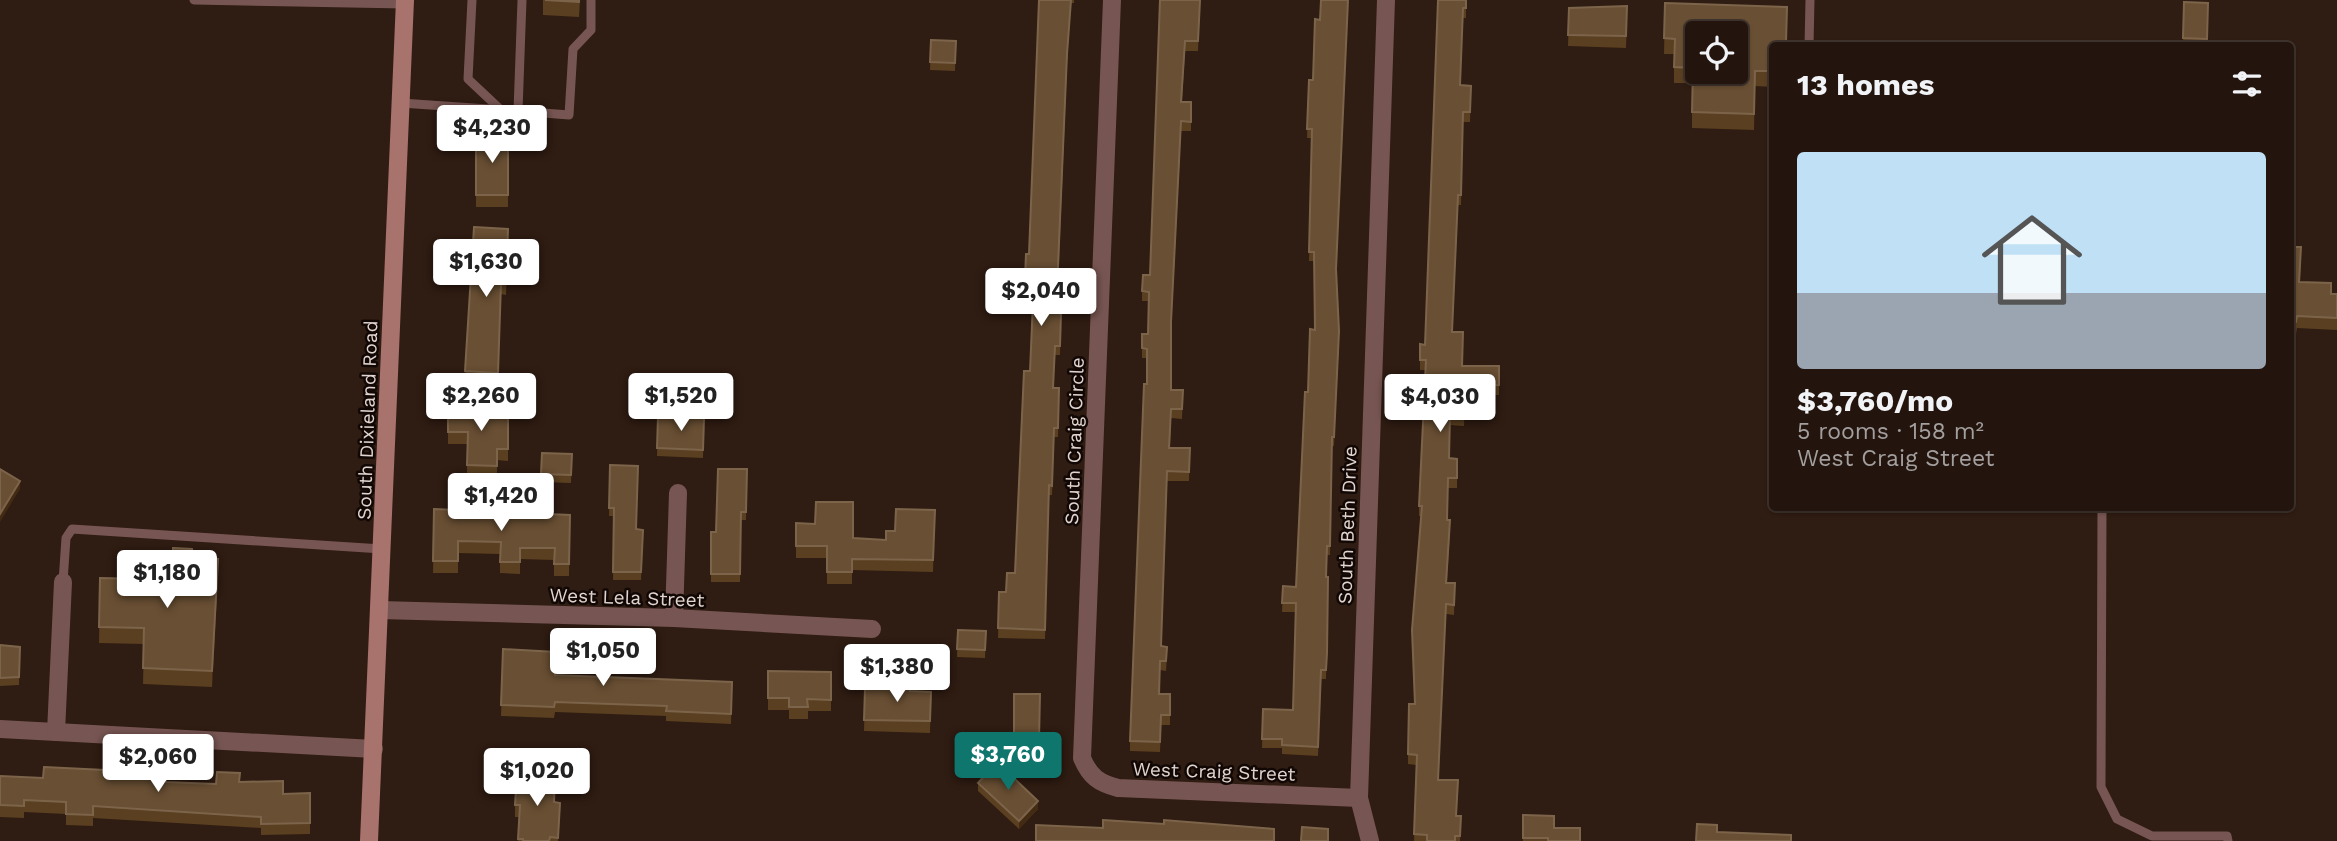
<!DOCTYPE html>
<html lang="en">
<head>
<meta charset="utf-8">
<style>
	body { margin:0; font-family:"Work Sans",sans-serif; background:#2f221c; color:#f1f3f6; height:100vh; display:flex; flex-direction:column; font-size:26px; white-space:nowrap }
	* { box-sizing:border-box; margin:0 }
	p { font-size:23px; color:#a39f9e }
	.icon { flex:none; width:38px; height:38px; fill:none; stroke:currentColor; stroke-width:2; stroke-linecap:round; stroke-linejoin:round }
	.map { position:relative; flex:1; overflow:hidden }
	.panel { position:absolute; left:1769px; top:42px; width:525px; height:469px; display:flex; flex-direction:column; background:#23150e; border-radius:7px; box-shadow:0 2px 5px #0004,0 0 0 2px #40342e }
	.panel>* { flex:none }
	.buttons { position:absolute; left:1685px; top:21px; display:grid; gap:14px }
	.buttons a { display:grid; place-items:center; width:63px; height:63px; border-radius:7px; background:#23150e; box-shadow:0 2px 5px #0004,0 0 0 2px #40342e; font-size:35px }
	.price { position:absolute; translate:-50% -60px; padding:0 16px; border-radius:7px; background:#fff; color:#222; font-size:23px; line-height:46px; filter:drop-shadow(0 2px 4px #0008) }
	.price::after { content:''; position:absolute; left:50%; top:42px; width:21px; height:16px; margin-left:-10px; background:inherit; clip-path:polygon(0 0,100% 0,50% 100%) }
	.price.selected { background:#0f766e; color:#fff }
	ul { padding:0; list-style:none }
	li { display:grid; align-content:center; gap:14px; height:371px; padding:0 28px }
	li+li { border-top:2px solid #40342e }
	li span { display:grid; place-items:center; height:217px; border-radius:7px; color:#555 }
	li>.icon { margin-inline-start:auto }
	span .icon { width:126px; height:126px; fill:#fffc; stroke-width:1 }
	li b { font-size:30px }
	h2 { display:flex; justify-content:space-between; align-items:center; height:84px; padding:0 28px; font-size:30px }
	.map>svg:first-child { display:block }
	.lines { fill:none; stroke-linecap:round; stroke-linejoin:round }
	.lane { stroke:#775552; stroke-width:9 }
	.street { stroke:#775552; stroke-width:18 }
	.secondary { stroke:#a8726d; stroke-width:18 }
	.wall { fill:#5a3f20 }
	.shaded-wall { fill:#432a13 }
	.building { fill:#694f33; stroke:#7c644b; stroke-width:2; fill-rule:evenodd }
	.labels { text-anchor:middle; stroke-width:5; stroke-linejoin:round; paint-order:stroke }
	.street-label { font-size:19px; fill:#e2d4ce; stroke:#110805 }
</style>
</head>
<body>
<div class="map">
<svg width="2337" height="841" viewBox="0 0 2337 841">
	<rect width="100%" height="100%" fill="#2f1c12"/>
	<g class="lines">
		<g class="lane">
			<path d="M194,0L405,4"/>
			<path d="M472,0L468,79L501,110"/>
			<path d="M1809,46L1810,0"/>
			<path d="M401,103L518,111L522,0"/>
			<path d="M518,111L569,115L573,49L591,30V0"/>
			<path d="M2102,508L2101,787L2117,819L2152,836H2227L2228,841"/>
			<path d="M63,582L66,538L72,529L382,549"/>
		</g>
		<g class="street">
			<path d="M1112,0L1082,758C1090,777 1099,783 1118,788L1359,798"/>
			<path d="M380,610L674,618L872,629"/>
			<path d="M674,618L678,493"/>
			<path d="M0,729L374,749"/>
			<path d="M56,732L63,582"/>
			<path d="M1370,841L1359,798L1386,0"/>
		</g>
		<path class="secondary" d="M369,841L405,0"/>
	</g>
	<g class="wall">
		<path d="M543,0H580L579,17L543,15Z"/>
		<path d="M1039,0H1074V3H1071L1067,64L1057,313H1061L1060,355H1055L1053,388H1059L1058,437H1054L1052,495H1049L1045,639L998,638L999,592H1006L1015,573L1030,371L1032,312L1024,311V302L1029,254Z"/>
		<path d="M1160,0H1200L1198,51H1185L1182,102H1191V131H1181L1171,331V390H1183L1182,419L1171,418L1170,448H1190L1189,481H1167L1161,646L1167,656L1166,671L1160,670L1159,694L1170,704V725H1161L1160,752L1130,751V741L1147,384V358H1142V334H1148L1149,301H1142V291L1150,275Z"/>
		<path d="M1466,0V18H1463L1460,85L1471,86L1470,122H1463L1461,205H1458L1452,332L1462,366H1499V395L1465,396L1464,426L1450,425L1449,458L1457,459V488H1448L1447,520L1450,530L1447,583H1455L1454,615L1446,614L1438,780L1456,816H1461L1460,841H1414L1416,765L1408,764V754L1415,704L1421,516H1419V506L1425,370H1420V344L1425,345L1438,22Z"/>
		<path d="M2184,2L2208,3L2207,46H2183Z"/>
		<path d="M1665,3L1787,7L1786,46H1773V87L1755,86L1754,130L1692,128V83H1674V54H1664Z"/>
		<path d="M1569,8L1627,18L1626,48L1568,46Z"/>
		<path d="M931,40L956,41L955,71L930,70Z"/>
		<path d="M1309,80L1336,273L1339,340L1334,446H1332L1330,555H1327L1326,577H1328L1326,679H1321L1318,756L1282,754V748H1262L1263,709L1293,710L1296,612H1282L1283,586L1296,587L1308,392L1315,330L1314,261H1309L1312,138H1307Z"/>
		<path d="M476,135L508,136V207H476Z"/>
		<path d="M508,241L506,295L501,294L498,384L465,383V371Z"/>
		<path d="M2291,247L2301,259L2300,282L2331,294H2337V330L2297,328L2296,334L2291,333Z"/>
		<path d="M508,409V461L497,460V477H467V444H448V432Z"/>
		<path d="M658,417L704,418L703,458L657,456Z"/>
		<path d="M542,453L572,454L571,483L541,482Z"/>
		<path d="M610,465L636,529L643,530L641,580H613L614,516H609Z"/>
		<path d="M747,469L746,520H741L740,582H711V532H716Z"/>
		<path d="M434,509L570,515L569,576H554V560L520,559V574L500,573V554L458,553V573H433Z"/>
		<path d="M935,510L933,572L852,570V584H827V558H796V523L853,538L886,540L895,531Z"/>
		<path d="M173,556L192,558L218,574L212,687L143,684L144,644L99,643L100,578L148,579Z"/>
		<path d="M958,630L986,631L985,658L957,657Z"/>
		<path d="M0,645L20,647L19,685L0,686Z"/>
		<path d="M503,649L556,675L732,682L731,724L666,721V716L555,712L554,718L501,716Z"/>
		<path d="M768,671L831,672V711H808V719H789V710H768Z"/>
		<path d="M865,689L931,692L930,733L864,731Z"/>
		<path d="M1014,694H1040L1039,747H1014Z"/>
		<path d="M0,776L216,784L240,782L283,794L310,793V834L261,835V828L93,818V826L66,825V814L24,812V818L0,817Z"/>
		<path d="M978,783L1038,809L1019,829L978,791Z"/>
		<path d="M555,788L554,802L560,815L558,841H518L519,817H515V805Z"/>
		<path d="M1523,815L1554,828L1580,841H1523Z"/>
	</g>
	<g class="shaded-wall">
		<path d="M20,481V489L0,522V514Z"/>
		<path d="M218,559V574L212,687V671Z"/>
		<path d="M1038,801V809L1019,829V821Z"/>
	</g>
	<g class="building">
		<path d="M545,0H579V2Z"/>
		<path d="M1039,0H1071L1067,54L1056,313H1061L1060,346H1055L1053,388H1059L1058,428H1054L1052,486L1049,485L1045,630L998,628L999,592H1006L1007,573H1015L1024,371H1030L1033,302H1024L1026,254H1029Z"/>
		<path d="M1160,0H1200L1198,41H1185L1181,102H1191V122L1181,121L1171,322V390H1183L1182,409H1171L1169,448H1190L1189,472L1167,471L1161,646L1167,647L1166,661H1160L1159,694H1170V715H1161L1160,742L1130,741L1144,384H1147V349L1142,348V334H1148L1149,292L1142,291L1143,275H1150Z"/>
		<path d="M1321,0H1348L1336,269L1339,331L1334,437H1332L1330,546H1327L1326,577H1328L1327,653L1326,670H1321L1318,747L1282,745V739H1262L1263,709L1293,710L1296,603H1282L1283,586L1296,587L1305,392H1308L1310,329L1315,330L1314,252H1309L1312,129H1307L1309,80H1313L1315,19L1320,20Z"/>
		<path d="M1438,0H1466V8H1463L1460,85L1471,86L1470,112H1463L1461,195H1458L1452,332H1463L1462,366H1499V385L1465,386L1464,416L1450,415L1449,458L1457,459V478H1448L1447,520H1450L1446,583H1455L1454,605L1446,604L1438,780H1458L1456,816H1461L1460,836H1455V841H1427V835L1414,834L1417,755L1408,754L1409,704H1415L1412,630L1422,506H1419L1426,360H1420V344L1425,345Z"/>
		<path d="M2184,2L2208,3L2207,39L2183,38Z"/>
		<path d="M1665,3L1787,7L1786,43H1775V46H1773V71H1755L1754,114L1692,112L1693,68L1674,67L1675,39L1664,38ZM1698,33H1736V72H1698Z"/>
		<path d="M1627,6L1626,36L1568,35L1569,8Z"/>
		<path d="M931,40L956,41L955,63L930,62Z"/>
		<path d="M476,135L508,136V195H476Z"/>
		<path d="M474,227L508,229L506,283H501L498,373L465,371Z"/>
		<path d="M2291,247H2301L2299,282L2331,283V294H2337V318L2297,316L2296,322H2291Z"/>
		<path d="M448,408L508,409V449H497V466L467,465L468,432H448Z"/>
		<path d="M658,417L704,418L703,450L657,448Z"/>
		<path d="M542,453L572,454L571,475L541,474Z"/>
		<path d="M610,465L638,466L636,529L643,530L641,572H613L614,508H609Z"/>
		<path d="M0,469L20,481L0,514Z"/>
		<path d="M718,469H747L746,512H741L740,574H711V532H716Z"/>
		<path d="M816,502H853V538L886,540V531H895L896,509L935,510L933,560L852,559V572H827V546H796V523L815,524Z"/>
		<path d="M434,509L570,515L569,564H554L555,548H520V562H500L501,542L458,541V561H433Z"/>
		<path d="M173,548L192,549V558L218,559L212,671L143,668L144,628L99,627L100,578L148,579V556H173Z"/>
		<path d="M958,630L986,631L985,650L957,649Z"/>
		<path d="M0,645L20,647L19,677L0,678Z"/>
		<path d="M503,649L556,652L555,675L732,682L731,714L666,711L667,706L555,702L554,707L501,705Z"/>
		<path d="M768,671L831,672V700L807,699L808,707H789V698H768Z"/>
		<path d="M885,685H910V691L931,692L930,721L864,720L865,689H885Z"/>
		<path d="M1014,694H1040L1039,739H1014Z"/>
		<path d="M997,762L1038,801L1019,821L978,783Z"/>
		<path d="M44,767L166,773V782L216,784L217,772L240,773L239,782L283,781V794L310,793V823L261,824V817L93,806V815L66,814V802L24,800V806L0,805V776L43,778Z"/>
		<path d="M517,773L555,776L554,802L560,803L558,838L550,837L549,841H523V839H518L520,805H515Z"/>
		<path d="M1523,815L1554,816V828H1580V841H1548V838H1523Z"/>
		<path d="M1103,820L1164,824V820L1274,829V841H1036V825L1103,828Z"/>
		<path d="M1697,824L1717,825V832L1791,835V841H1696Z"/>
		<path d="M1302,827L1328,829V841H1301Z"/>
	</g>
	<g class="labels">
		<g class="street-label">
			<text transform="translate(367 420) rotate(-88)" y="7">South Dixieland Road</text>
			<text transform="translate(1074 441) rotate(-88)" y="7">South Craig Circle</text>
			<text transform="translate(1347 525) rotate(-88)" y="7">South Beth Drive</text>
			<text transform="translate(627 597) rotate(2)" y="7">West Lela Street</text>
			<text transform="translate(1214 771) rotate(2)" y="7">West Craig Street</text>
		</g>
	</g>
</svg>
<div class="buttons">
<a><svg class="icon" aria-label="locate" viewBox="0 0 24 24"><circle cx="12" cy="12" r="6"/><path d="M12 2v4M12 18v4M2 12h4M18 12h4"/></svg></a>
</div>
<b class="price" style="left:492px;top:165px">$4,230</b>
<b class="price" style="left:486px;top:299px">$1,630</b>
<b class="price" style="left:1041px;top:328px">$2,040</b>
<b class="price" style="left:481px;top:433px">$2,260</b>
<b class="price" style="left:681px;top:433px">$1,520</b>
<b class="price" style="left:1440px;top:434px">$4,030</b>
<b class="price" style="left:501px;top:533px">$1,420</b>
<b class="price" style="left:167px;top:610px">$1,180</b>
<b class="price" style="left:603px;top:688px">$1,050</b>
<b class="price" style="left:897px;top:704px">$1,380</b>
<b class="price selected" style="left:1008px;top:792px">$3,760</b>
<b class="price" style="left:158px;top:794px">$2,060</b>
<b class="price" style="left:537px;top:808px">$1,020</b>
<section class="panel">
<h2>13 homes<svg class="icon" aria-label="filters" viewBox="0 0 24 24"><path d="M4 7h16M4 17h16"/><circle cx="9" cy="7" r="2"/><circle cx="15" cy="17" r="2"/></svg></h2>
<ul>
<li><span style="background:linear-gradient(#bfe0f5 65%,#9aa5b1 0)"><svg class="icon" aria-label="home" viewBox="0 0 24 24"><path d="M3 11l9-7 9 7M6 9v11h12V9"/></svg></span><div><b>$3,760/mo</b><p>5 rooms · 158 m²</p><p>West Craig Street</p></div></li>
</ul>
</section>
</div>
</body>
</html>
